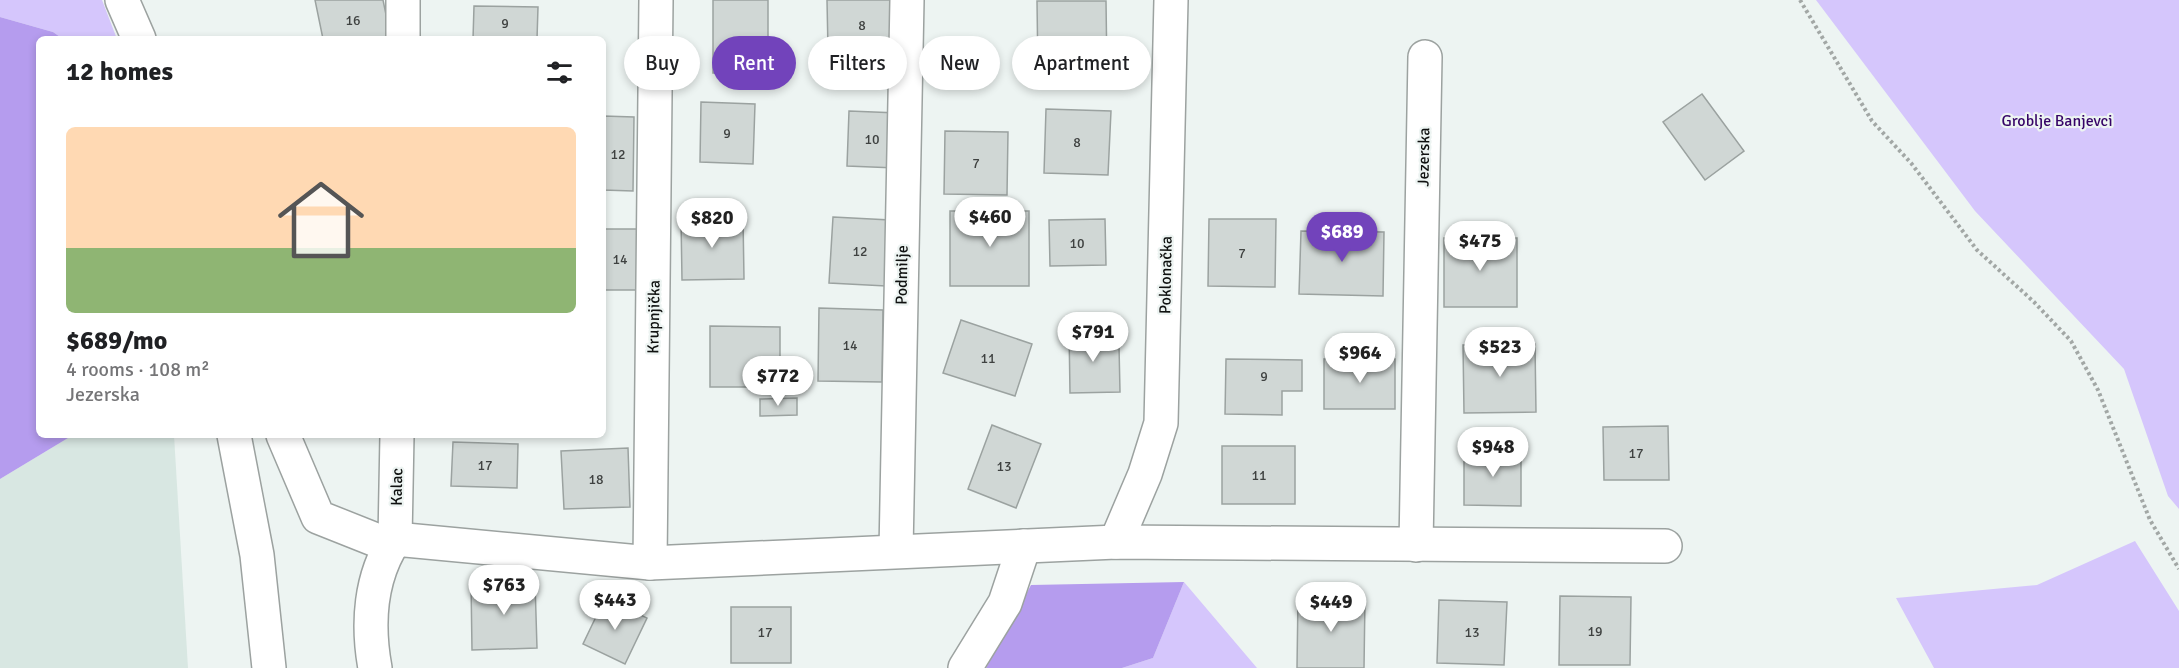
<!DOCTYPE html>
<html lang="en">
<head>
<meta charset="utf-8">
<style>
	body { margin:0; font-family:Signika,sans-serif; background:#f6f6f6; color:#202124; height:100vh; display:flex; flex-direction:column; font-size:22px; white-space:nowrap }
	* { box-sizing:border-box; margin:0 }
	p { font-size:20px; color:#757577 }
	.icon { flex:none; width:33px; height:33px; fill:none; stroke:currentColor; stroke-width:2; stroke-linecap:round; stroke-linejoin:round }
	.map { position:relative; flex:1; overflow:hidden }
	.panel { position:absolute; left:36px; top:36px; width:570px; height:402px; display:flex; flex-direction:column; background:#fff; border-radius:9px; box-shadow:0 3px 9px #0003 }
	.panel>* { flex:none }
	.banner { position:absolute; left:624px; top:36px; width:570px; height:54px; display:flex; gap:12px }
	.price { position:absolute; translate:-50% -51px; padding:0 14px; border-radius:21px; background:#fff; color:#222; font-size:20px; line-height:39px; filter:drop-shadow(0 2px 3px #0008) }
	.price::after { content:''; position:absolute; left:50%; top:36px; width:18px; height:14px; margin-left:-9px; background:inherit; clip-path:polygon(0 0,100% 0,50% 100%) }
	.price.active { background:#7243bb; color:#fff }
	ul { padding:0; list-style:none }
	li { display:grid; align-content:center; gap:12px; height:318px; padding:0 30px }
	li span { display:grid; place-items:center; height:186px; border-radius:9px; color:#555 }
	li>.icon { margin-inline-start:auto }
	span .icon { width:108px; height:108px; fill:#fffc; stroke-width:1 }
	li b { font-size:26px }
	h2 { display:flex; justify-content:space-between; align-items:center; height:72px; padding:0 30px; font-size:26px }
	.pill { padding:0 21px; border-radius:27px; background:#fff; box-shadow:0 3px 9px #0003; font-size:21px; line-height:54px }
	.pill.active { background:#7243bb; color:#fff }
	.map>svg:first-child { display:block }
	.built { fill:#d8e7e2 }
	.green { fill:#d5c6fc }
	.forest { fill:#b59cee }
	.building { fill:#d0d7d5; stroke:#9ba2a0; stroke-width:1.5 }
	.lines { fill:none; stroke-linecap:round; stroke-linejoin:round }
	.minor-casing { stroke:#9ca2a0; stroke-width:36 }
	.primary-casing { stroke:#9ca2a0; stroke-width:36 }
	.path { stroke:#a2a7a5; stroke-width:4; stroke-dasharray:3 3; stroke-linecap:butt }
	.minor { stroke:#fff; stroke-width:33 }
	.primary { stroke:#fff; stroke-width:33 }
	.labels { text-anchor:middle; stroke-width:4.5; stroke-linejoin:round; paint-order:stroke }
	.number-label { font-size:14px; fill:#3f4241 }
	.park-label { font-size:16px; fill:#360467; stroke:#edf4f2 }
	.street-label { font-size:16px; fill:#0f1110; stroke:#edf4f2 }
</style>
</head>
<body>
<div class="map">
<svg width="2179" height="668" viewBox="0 0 2179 668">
	<rect width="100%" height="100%" fill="#edf4f2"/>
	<path class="built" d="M73,435H174L188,668H0V479Z"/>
	<g class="green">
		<path d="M0,0H102L117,39H63L53,32L0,17Z"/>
		<path d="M1816,0H2179V509L2168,496L2124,369L1975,211Z"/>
		<path d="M2135,541L2179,611V668H1934L1896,598L2037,585Z"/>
		<path d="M1184,582L1257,668H1122L1153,658Z"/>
	</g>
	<g class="forest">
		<path d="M0,17L53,32L63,39H39V435H73L0,479Z"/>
		<path d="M1184,582L1153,658L1122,668H986L1031,585Z"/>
	</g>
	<g class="building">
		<path d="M315,0H383L391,39H323Z"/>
		<rect x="713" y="0" width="55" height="73"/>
		<path d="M827,0H896L897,49L828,50Z"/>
		<path d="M1037,1H1106L1107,73L1038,75Z"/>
		<path d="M474,6L538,7L537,39H473Z"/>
		<path d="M1702,94L1744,151L1705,180L1663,122Z"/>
		<path d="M701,102L755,104L753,164L700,162Z"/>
		<path d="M1046,109L1111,111L1108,175L1044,173Z"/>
		<path d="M849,111L898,113L896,168L847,166Z"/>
		<path d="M603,116L634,117L633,191L603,190Z"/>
		<path d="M945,131L1008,132L1007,195L944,194Z"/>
		<rect x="950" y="211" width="79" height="75"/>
		<path d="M833,217L890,220L886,286L829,283Z"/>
		<path d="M743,218L744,279L682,280L681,219Z"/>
		<path d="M1105,219L1106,265L1050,266L1049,220Z"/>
		<path d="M1209,219H1276L1275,287L1208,286Z"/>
		<rect x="603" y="229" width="35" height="61"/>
		<path d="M1301,231L1384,232L1383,296L1299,294Z"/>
		<rect x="1444" y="238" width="73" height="69"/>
		<path d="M819,308L883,310L882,382L818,381Z"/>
		<path d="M961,320L1032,344L1015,396L943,373Z"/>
		<path d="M710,326L780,327V387H710Z"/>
		<path d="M1103,328V346H1119L1120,392L1070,393L1069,329Z"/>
		<path d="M1535,344L1536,412L1464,413L1463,345Z"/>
		<path d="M1226,359L1302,360V391H1282V415L1225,414Z"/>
		<rect x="1324" y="359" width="71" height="50"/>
		<path d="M797,398V415L760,416V399Z"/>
		<path d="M992,425L1041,444L1016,508L968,489Z"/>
		<path d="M1668,426L1669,480H1604L1603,427Z"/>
		<path d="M453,442L518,444L517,488L451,486Z"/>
		<rect x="1222" y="446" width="73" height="58"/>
		<path d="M628,448L630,507L564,509L561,451Z"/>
		<path d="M1464,450H1521V506L1464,505Z"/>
		<path d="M535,582L537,648L472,650L471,583Z"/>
		<path d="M1560,596L1631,597L1630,665H1559Z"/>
		<path d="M1298,597L1365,598L1364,668H1297Z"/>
		<path d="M605,598L647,618L625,664L583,644Z"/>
		<path d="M1439,600L1507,602L1504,665L1437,663Z"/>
		<rect x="731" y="607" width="60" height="56"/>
	</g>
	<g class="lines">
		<g class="minor-casing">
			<g id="minor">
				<path d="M403,39V0"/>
				<path d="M283,435L318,517L391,546"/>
				<path d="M395,539L397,435"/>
				<path d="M1116,542L1145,474L1161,423L1171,0"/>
				<path d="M1416,545L1425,57"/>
				<path d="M896,551L907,0"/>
				<path d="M650,563L656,0"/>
				<path d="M375,668C367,624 370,577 395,539L650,563L1116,542L1665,546"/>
				<path d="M965,668L1005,603L1024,546"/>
			</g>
		</g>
		<g class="primary-casing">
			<g id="primary">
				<path d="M122,0L139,39"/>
				<path d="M234,435L257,555L269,668"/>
			</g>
		</g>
		<path class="path" d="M1800,0L1872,121L1911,163L1977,250L2034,302L2071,341L2098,390L2150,520L2179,569"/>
		<use href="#minor" class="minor"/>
		<use href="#primary" class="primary"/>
	</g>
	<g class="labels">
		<g class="number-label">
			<text x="353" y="25">16</text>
			<text x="505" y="28">9</text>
			<text x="862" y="30">8</text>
			<text x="727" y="138">9</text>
			<text x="872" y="144">10</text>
			<text x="1077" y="147">8</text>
			<text x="618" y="159">12</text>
			<text x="976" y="168">7</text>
			<text x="1077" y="248">10</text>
			<text x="860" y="256">12</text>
			<text x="1242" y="258">7</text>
			<text x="620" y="264">14</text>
			<text x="850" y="350">14</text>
			<text x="988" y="363">11</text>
			<text x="1264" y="381">9</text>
			<text x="1636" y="458">17</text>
			<text x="485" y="470">17</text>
			<text x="1004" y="471">13</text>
			<text x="1259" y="480">11</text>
			<text x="596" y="484">18</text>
			<text x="1595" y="636">19</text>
			<text x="765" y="637">17</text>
			<text x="1472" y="637">13</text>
		</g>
		<g class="park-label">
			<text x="2057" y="126">Groblje Banjevci</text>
		</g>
		<g class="street-label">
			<text transform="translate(1423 157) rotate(-89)" y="6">Jezerska</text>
			<text transform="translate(901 275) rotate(-89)" y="6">Podmilje</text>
			<text transform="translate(1165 275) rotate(-89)" y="6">Poklonačka</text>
			<text transform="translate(653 317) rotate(-89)" y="6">Krupnjička</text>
			<text transform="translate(396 487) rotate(-89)" y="6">Kalac</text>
		</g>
	</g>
</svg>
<b class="price" style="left:990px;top:248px">$460</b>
<b class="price" style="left:712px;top:249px">$820</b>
<b class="price active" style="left:1342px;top:263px">$689</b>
<b class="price" style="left:1480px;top:272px">$475</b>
<b class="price" style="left:1093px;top:363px">$791</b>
<b class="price" style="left:1500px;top:378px">$523</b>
<b class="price" style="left:1360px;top:384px">$964</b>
<b class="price" style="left:778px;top:407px">$772</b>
<b class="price" style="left:1493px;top:478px">$948</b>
<b class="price" style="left:504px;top:616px">$763</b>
<b class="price" style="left:615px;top:631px">$443</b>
<b class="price" style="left:1331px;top:633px">$449</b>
<div class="banner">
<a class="pill">Buy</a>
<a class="pill active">Rent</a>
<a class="pill">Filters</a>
<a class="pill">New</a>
<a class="pill">Apartment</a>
</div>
<section class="panel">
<h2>12 homes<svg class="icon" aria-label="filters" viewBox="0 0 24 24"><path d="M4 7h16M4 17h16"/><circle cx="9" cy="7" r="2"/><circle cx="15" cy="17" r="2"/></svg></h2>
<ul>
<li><span style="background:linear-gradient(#ffd9b3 65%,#8fb573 0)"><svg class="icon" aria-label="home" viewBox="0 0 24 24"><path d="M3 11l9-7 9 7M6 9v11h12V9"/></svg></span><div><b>$689/mo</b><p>4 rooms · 108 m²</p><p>Jezerska</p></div></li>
</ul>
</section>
</div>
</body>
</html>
